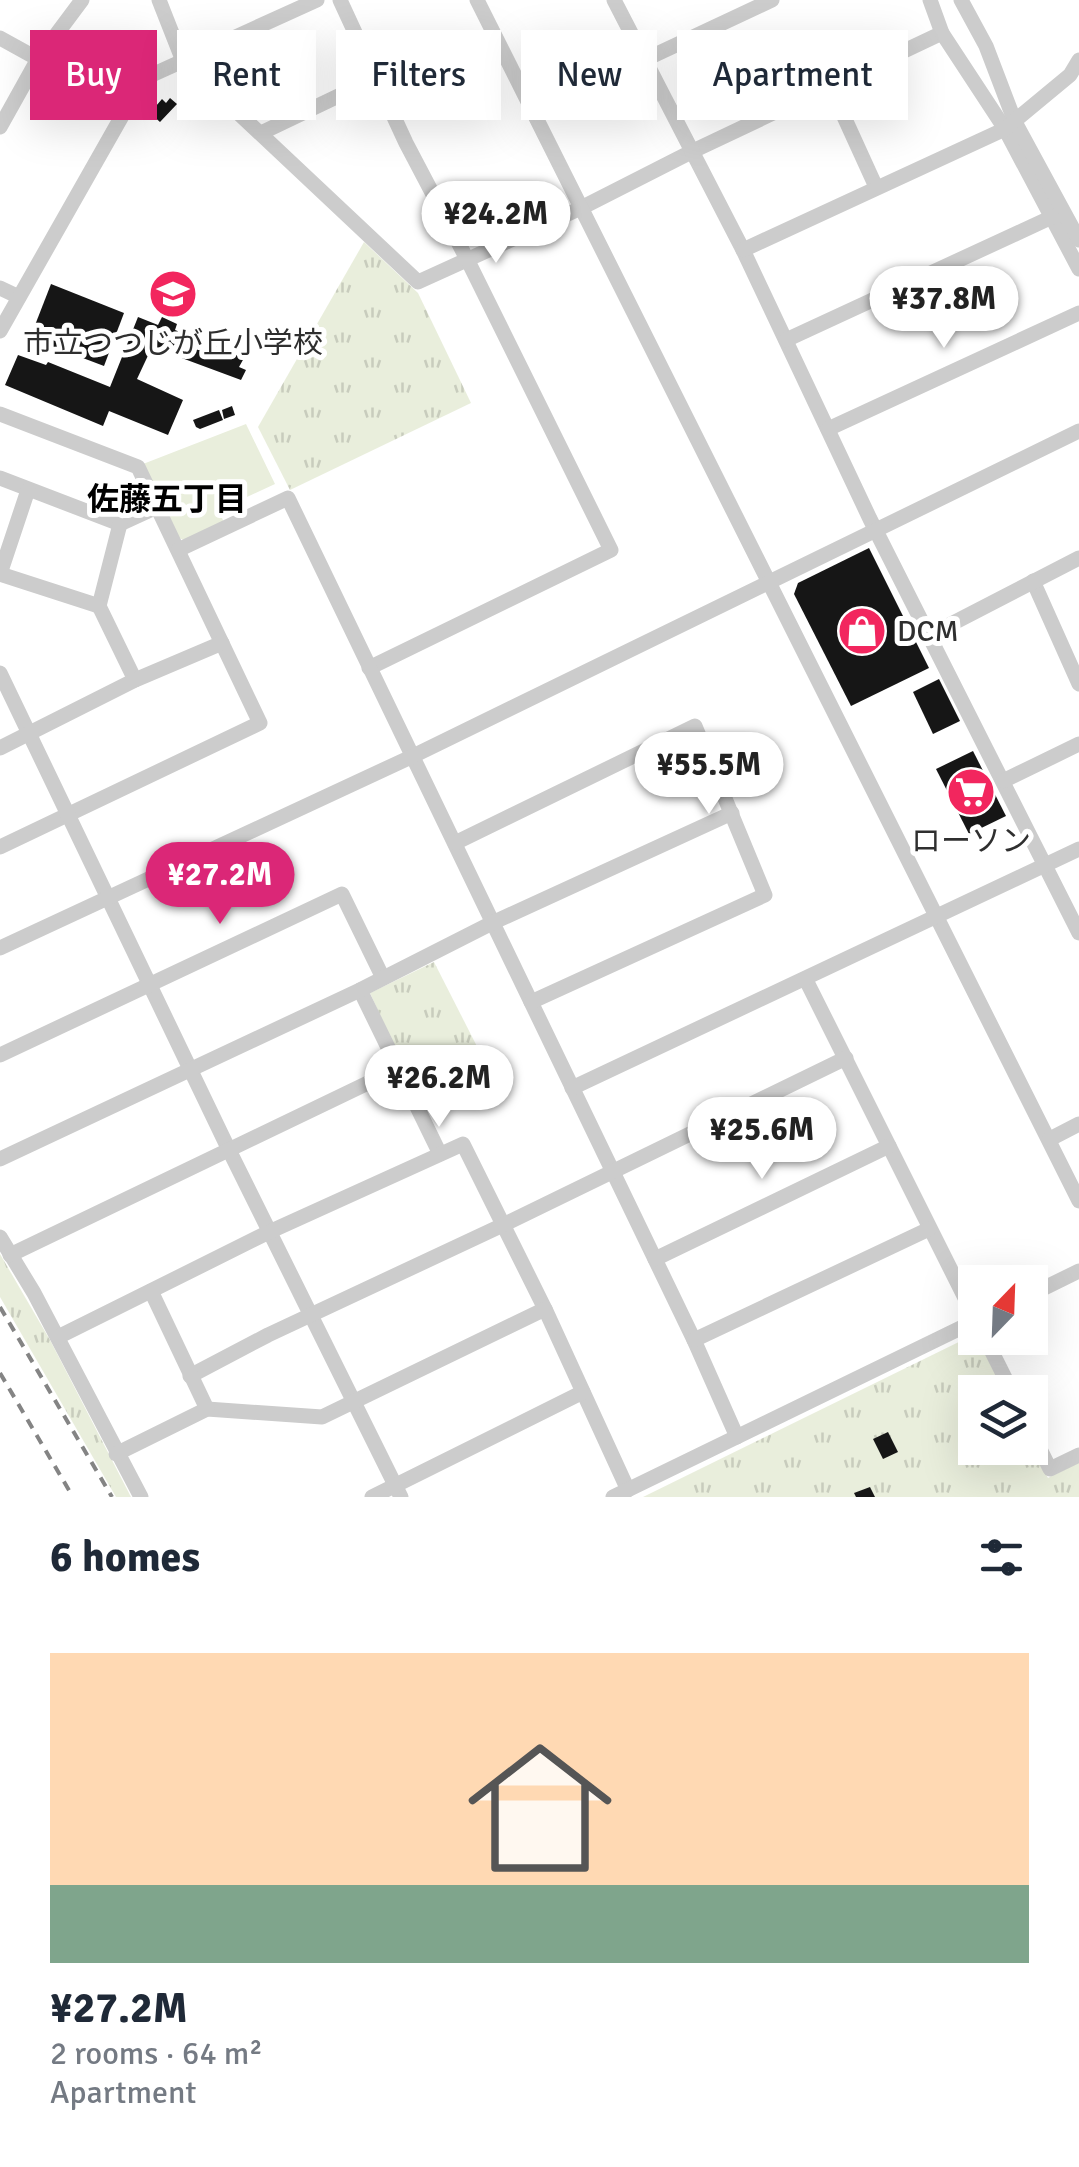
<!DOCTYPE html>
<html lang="en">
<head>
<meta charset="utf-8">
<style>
	body { margin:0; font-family:Signika,"Noto Sans JP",sans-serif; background:#f6f6f7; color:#1f2937; height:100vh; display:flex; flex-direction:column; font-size:38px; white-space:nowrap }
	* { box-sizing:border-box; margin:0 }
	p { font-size:32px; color:#747a83 }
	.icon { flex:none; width:55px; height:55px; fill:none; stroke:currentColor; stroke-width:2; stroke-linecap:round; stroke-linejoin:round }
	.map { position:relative; height:1497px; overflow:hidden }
	.drawer { display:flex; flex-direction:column; background:#fff; flex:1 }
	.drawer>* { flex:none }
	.top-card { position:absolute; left:30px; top:30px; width:1020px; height:90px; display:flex; gap:20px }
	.needle { width:65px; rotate:23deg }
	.fabs { position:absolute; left:958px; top:1265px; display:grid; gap:20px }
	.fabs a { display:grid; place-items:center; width:90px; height:90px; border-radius:0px; background:#fff; box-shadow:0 10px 40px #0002; font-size:50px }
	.price { position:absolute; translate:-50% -85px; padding:0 22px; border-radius:35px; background:#fff; color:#222; font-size:32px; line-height:65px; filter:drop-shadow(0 2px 5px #0008) }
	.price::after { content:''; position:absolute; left:50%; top:60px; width:30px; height:22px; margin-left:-15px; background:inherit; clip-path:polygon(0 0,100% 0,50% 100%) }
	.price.on { background:#db2777; color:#fff }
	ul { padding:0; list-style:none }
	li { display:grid; align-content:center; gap:20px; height:530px; padding:0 50px }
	li span { display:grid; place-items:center; height:310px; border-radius:0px; color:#555 }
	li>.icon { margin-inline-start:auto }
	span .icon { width:180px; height:180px; fill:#fffc; stroke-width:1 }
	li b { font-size:42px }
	h2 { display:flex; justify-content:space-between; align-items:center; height:120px; padding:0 50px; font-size:42px }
	.pill { padding:0 35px; border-radius:0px; background:#fff; box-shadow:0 10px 40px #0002; font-size:35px; line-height:90px }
	.pill.on { background:#db2777; color:#fff }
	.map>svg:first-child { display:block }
	.park { fill:url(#park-tufts) }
	.pitch { fill:#e9eedc }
	.building { fill:#161616 }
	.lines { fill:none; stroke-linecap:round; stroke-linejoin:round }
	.minor { stroke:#ccc; stroke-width:15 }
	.rail { stroke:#848484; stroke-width:4; stroke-dasharray:10 8; stroke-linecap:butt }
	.labels { text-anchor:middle; stroke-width:10; stroke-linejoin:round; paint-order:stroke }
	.poi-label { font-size:30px; fill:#2f2f2f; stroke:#fff }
	.neighbourhood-label { font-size:32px; font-weight:bold; fill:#000; stroke:#fff }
</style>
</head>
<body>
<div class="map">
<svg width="1079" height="1497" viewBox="0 0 1079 1497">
	<defs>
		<pattern id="park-tufts" width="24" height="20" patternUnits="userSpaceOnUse" patternTransform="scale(2.5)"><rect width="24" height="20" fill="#e9eedc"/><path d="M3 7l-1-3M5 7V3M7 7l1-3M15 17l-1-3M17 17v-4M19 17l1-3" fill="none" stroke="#c8ccbd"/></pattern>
	</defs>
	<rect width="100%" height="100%" fill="#fff"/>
	<g class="park">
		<path d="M364,242L418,293L471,403L290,490L258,427Z"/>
		<path d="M434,962L490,1072L421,1106L370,993Z"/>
		<path d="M0,1254L50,1340L131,1497H116L0,1297Z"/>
		<path d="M971,1336L978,1339L1005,1392H975V1448H1030V1443L1048,1478L1079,1462V1497H643Z"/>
	</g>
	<path class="pitch" d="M246,424L275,484L219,510L224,523L186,541L179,538L143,464Z"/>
	<g class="building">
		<path d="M170,98L177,104L160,122L150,113L162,99L166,103Z"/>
		<path d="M51,284L124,313L104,366L30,338Z"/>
		<path d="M138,317L158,325L162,317L177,324L175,330L244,358L239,367L246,370L241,380L152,347L137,379L183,400L168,435L109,411L103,426L5,385L18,355L46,365L48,362L110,387Z"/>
		<path d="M232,406L235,415L224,419L222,410Z"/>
		<path d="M219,410L223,420L200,429L196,427L193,420Z"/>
		<path d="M869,548L929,668L851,706L794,594L798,583Z"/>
		<path d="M939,679L960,721L933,734L913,692Z"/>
		<path d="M973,751L1006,816L969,834L936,769Z"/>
		<path d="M975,1430V1448H991L968,1458L958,1438Z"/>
		<path d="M888,1432L898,1452L883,1459L873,1439Z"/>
		<path d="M870,1487L875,1497H856L854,1493Z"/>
	</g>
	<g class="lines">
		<g class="minor">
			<path d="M159,0L183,61L418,282L581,208L693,151L942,33"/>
			<path d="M340,0L406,143L468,261L611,550L369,668"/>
			<path d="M477,0L1079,1201"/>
			<path d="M614,0L743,250L870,519L1079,933"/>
			<path d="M930,0L942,33L1005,129L1079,269"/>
			<path d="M961,0L986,46L1015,122L1079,240"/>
			<path d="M0,38L38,59"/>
			<path d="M644,60L772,0"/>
			<path d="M830,86L876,187"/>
			<path d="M0,127L38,59L82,0"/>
			<path d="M261,133L376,78"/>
			<path d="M743,250L1005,129L1070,75L1079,60"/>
			<path d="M0,288L19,297"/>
			<path d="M0,331L143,79L317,0"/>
			<path d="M786,340L1052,217"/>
			<path d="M0,414L138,467L260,723L0,847"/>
			<path d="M828,429L1079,313"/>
			<path d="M0,478L120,524L157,507"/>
			<path d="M120,524L99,606L135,680"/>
			<path d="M178,550L288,498L694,1340L737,1437"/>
			<path d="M0,574L99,606"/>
			<path d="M0,574L28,490"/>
			<path d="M1033,581L1079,684"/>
			<path d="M930,635L1079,558"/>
			<path d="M0,673L229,1150L401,1497"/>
			<path d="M0,748L135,680L222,643"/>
			<path d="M1003,781L1079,744"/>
			<path d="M455,843L695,726L765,895L531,1002"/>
			<path d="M0,948L411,757L1079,431"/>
			<path d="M806,980L975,1318"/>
			<path d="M360,990L440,1154"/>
			<path d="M0,1055L342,894L383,978"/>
			<path d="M572,1088L1079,849"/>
			<path d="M1050,1139L1079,1124"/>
			<path d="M0,1159L360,990L492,923L732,813"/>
			<path d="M0,1237L34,1293L141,1497"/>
			<path d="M10,1255L397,1069"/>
			<path d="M655,1259L889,1146"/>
			<path d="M1030,1295L1079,1271"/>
			<path d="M58,1337L269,1232L463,1144L545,1309L628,1490"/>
			<path d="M985,1338L1012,1392"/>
			<path d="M694,1340L929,1229"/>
			<path d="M190,1376L268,1335L505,1224L846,1058"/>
			<path d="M207,1409L322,1417L545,1309"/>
			<path d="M1030,1429L1050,1469L1079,1455"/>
			<path d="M116,1454L207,1409L151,1291"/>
			<path d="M372,1497L583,1392"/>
			<path d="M613,1497L975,1321"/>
		</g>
		<g class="rail">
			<path d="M0,1307L112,1497"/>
			<path d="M0,1373L73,1497"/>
		</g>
	</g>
	<defs>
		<g id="school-disc" transform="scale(2.5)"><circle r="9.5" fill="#f2265e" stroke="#fff"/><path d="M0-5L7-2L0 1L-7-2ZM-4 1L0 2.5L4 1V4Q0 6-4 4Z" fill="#fff"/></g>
		<g id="shop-disc" transform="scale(2.5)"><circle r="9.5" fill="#f2265e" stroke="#fff"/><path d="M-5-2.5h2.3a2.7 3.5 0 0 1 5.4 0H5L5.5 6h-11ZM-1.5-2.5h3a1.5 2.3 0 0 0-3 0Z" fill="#fff"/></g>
		<g id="supermarket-disc" transform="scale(2.5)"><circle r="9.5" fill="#f2265e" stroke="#fff"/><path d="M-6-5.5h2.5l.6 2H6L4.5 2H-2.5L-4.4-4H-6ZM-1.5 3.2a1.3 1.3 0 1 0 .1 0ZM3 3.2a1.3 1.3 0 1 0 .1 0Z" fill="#fff"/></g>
	</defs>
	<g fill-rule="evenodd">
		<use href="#school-disc" x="173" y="294"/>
		<use href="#shop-disc" x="862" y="631"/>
		<use href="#supermarket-disc" x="971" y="792"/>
	</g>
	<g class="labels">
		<g class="poi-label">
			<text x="173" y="353">市立つつじが丘小学校</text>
			<text x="897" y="641" text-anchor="start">DCM</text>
			<text x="971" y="851">ローソン</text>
		</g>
		<g class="neighbourhood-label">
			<text x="167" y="510">佐藤五丁目</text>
		</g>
	</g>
</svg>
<div class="fabs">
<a><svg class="needle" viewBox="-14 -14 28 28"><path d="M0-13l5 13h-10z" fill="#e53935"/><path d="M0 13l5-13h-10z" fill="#747a83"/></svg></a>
<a><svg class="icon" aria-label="layers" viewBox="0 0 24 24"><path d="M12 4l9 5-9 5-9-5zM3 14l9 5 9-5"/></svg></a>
</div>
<b class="price" style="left:496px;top:266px">¥24.2M</b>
<b class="price" style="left:944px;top:351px">¥37.8M</b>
<b class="price" style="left:709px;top:817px">¥55.5M</b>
<b class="price on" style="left:220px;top:927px">¥27.2M</b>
<b class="price" style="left:439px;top:1130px">¥26.2M</b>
<b class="price" style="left:762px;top:1182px">¥25.6M</b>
<div class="top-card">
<a class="pill on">Buy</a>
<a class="pill">Rent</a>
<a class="pill">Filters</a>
<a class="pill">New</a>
<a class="pill">Apartment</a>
</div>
</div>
<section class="drawer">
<h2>6 homes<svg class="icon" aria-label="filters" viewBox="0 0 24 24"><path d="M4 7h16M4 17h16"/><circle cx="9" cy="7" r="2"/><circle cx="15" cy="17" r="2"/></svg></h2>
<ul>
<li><span style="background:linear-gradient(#ffd9b3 75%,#7fa58c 0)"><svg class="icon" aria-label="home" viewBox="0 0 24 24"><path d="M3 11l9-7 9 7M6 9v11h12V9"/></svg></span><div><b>¥27.2M</b><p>2 rooms · 64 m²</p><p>Apartment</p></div></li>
</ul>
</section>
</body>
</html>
